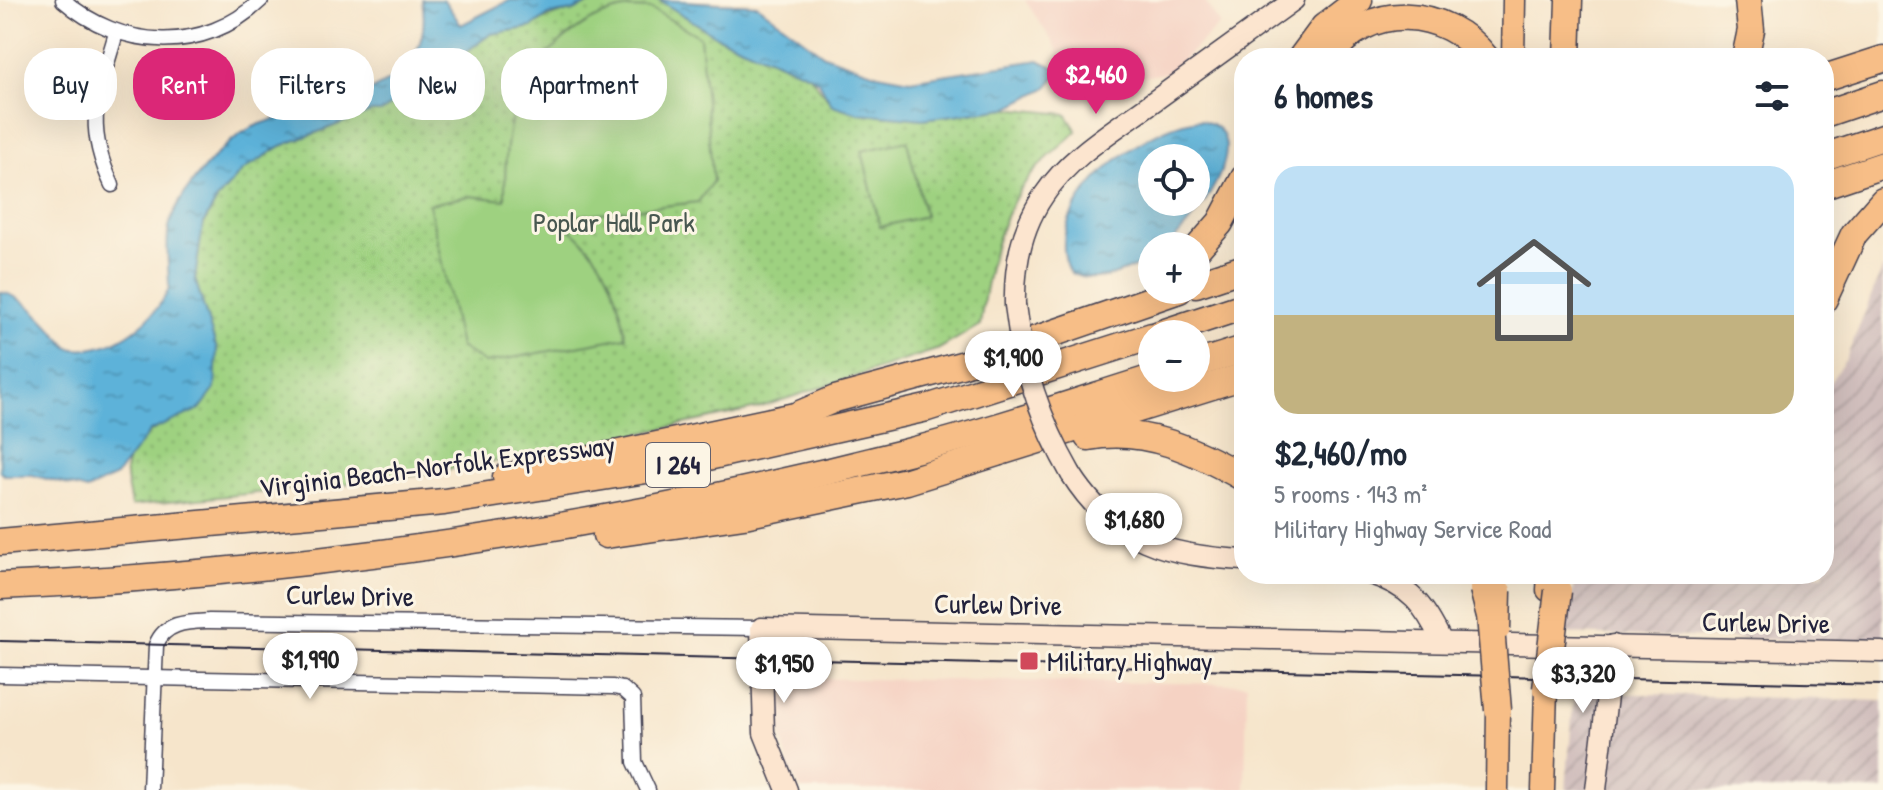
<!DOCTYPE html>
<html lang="en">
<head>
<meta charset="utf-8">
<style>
	body { margin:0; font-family:"Patrick Hand",sans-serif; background:#f6f6f7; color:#1f2937; height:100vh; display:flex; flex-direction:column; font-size:30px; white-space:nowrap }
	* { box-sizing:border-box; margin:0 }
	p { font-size:26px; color:#747a83 }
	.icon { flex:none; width:44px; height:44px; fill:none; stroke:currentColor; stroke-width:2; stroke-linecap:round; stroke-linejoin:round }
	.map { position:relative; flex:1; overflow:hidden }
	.drawer { position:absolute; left:1234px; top:48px; width:600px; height:536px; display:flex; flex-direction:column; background:#fff; border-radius:32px; box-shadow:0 8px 32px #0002 }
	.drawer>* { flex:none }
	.top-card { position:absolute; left:24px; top:48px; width:760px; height:72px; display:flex; gap:16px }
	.controls { position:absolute; left:1138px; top:144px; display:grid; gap:16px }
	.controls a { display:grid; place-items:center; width:72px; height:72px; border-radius:50%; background:#fff; box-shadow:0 8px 32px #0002; font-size:40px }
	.price { position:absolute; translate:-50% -68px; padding:0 18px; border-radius:28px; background:#fff; color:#222; font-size:26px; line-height:52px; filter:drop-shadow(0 2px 4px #0008) }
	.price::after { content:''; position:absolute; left:50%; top:48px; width:24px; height:18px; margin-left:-12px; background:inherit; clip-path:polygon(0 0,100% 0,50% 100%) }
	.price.active { background:#db2777; color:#fff }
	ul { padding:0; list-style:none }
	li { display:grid; align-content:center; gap:16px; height:424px; padding:0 40px }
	li span { display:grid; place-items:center; height:248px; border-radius:24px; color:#555 }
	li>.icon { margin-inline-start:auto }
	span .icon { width:144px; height:144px; fill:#fffc; stroke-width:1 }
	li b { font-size:34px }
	h2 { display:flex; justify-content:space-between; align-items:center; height:96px; padding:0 40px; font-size:34px }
	.chip { padding:0 28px; border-radius:32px; background:#fff; box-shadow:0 8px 32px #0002; font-size:28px; line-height:72px }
	.chip.active { background:#db2777; color:#fff }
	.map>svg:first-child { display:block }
	.built { fill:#f5d2c3 }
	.industrial { fill:url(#industrial-furrows) }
	.grass { fill:url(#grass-dots); stroke:#607a5e; stroke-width:2 }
	.garden { fill:#9ed180; stroke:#607a5e; stroke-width:2 }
	.water { fill:url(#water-ripples); stroke:#406a8a; stroke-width:2; fill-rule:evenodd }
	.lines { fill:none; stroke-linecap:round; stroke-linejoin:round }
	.street-casing { stroke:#423f51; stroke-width:17 }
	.secondary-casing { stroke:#423f51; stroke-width:23 }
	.primary-casing { stroke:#423f51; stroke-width:25 }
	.highway-casing { stroke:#423f51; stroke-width:29 }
	.street { stroke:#fff; stroke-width:14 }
	.secondary { stroke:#fce5cf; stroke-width:20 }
	.primary { stroke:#f7be87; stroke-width:22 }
	.highway { stroke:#f7be87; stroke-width:26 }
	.tram { stroke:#22223b; stroke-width:2 }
	.secondary-bridge-casing { stroke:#423f51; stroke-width:23; stroke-linecap:butt }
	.primary-bridge-casing { stroke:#423f51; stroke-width:25; stroke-linecap:butt }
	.highway-bridge-casing { stroke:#423f51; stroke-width:29; stroke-linecap:butt }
	.secondary-bridge { stroke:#fce5cf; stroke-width:20 }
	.primary-bridge { stroke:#f7be87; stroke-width:22 }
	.highway-bridge { stroke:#f7be87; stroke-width:26 }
	.poi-dot { fill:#d1495b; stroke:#fcf5e5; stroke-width:3 }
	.labels { text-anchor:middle; stroke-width:6; stroke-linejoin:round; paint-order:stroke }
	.shield { fill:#fcf5e5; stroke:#63616e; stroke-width:2 }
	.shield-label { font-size:26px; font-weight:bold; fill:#22223b }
	.park-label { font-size:28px; fill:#475750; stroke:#fcf5e5 }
	.street-label { font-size:28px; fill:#22223b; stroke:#fcf5e5 }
	.poi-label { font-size:28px; fill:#22223b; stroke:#fcf5e5; text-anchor:start }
</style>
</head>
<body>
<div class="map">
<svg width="1883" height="790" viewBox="0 0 1883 790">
	<defs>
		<pattern id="industrial-furrows" width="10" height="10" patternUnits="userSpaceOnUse" patternTransform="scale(2)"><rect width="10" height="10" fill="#d1bfbd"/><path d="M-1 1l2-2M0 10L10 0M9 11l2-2" fill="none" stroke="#b3a4a3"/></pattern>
		<pattern id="grass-dots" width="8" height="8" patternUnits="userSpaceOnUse" patternTransform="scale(2)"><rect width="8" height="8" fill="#9ed180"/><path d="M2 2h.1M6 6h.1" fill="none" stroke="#88b370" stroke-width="1.8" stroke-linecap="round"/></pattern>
		<pattern id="water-ripples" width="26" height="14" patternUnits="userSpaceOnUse" patternTransform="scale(2)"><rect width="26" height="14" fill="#5db2d9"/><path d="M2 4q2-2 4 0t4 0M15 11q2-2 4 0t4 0" fill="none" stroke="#4c90b1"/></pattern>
	</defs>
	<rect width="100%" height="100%" fill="#fcf5e5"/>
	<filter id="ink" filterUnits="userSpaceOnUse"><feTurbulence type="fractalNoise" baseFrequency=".0125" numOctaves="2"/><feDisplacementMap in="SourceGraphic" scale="16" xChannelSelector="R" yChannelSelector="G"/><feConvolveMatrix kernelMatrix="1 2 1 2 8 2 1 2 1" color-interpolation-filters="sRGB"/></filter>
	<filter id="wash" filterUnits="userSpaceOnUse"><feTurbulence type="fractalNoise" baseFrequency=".006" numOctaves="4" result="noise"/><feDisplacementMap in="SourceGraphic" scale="32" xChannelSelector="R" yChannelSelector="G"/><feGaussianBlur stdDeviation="1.8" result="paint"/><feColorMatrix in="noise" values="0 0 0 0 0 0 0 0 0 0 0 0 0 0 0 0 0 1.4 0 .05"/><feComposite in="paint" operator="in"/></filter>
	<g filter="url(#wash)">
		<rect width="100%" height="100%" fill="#f6e5cb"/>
		<g class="built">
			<path d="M1025,0H1204L1220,24L1170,72L1061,91L1058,50Z"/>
			<path d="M779,678L1247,684L1245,790H802L791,772L779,728Z"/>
		</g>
		<g class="industrial">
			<path d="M1883,267V642L1562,634L1574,586L1591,574H1824V391L1846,359Z"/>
			<path d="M1574,692L1883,701V790H1566Z"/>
		</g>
		<path class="grass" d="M603,0H659L718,37L809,75L832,104L858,113L923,119L1007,108L1066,114L1077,131C1063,145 1045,158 1032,174C997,215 987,274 980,325L939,349L758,408L563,450L399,478L131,506C130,495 124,478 126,467C132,434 173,418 200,409L217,350L195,279L198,247L204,224L218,198L242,171L281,146L399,101L423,80L491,34L532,27L544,19Z"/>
		<g class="garden">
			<path d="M630,8L652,9L700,37L713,181L698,202L556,218C563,225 574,231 581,239C610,267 619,299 626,337L485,363L460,347L429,204L470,196L505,200C505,171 505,143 513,114C527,64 579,15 630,8Z"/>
			<path d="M907,141L925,216L880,227L862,151Z"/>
		</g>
		<g class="water">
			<path d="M422,0H444L461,25L510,0H597L574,11L549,15L532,27L491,34L381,112H371L281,146L242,171L218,198L203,224L195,279L217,350L215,389L200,409L150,431L116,476L87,490L32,475H4L0,471V292C26,295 52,330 69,348C106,357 155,323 169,288C169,269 165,246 169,227C177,194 223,141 253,127C315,100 440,102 422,0Z"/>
			<path d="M659,0L757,5L824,55L878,74L910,80L1039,60L1061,71L1046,88L1007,108L923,119L858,113L832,105L819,82L809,75L718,37Z"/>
			<path d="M1201,120C1264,136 1191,225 1167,246H1152V259C1128,270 1097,287 1071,273C1035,209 1145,123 1201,120ZM1196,158V202H1152V158Z"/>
		</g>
	</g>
	<g filter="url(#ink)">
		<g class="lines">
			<g class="street-casing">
				<g id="street">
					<path d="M63,0C120,50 204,55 261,0"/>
					<path d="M112,185C83,123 98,96 116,33"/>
					<path d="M0,675L613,687L623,689L633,698L635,762L648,790"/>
					<path d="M150,790L156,645C165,622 187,622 209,621L761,628"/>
				</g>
			</g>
			<g class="secondary-casing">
				<g id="secondary">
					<path d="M1015,305C1014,266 1021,228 1044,195C1070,156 1113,131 1150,104C1198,69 1246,35 1294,0"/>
					<path d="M1071,474C1114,542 1168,556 1244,560"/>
					<path d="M1370,574C1410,586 1425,606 1442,642"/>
					<path d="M787,790L764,733L761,628L1883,652"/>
					<path d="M1596,790L1613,645"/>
				</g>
			</g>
			<g class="primary-casing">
				<g id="primary">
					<path d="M1513,58L1514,0"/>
					<path d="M1548,590L1549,574"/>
					<path d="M1497,790L1498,710"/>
					<path d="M1543,790L1546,689"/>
				</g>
			</g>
			<g class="highway-casing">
				<g id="highway">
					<path d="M1301,58L1324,27L1359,0"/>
					<path d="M1329,58C1367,0 1445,6 1486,58"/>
					<path d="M1567,58L1569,0"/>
					<path d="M1745,58L1751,30L1748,0"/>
					<path d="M1824,78L1883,59"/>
					<path d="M1824,114L1883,94"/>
					<path d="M1824,157L1883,137"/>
					<path d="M1824,185L1883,165"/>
					<path d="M1196,250L1220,223L1244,178"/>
					<path d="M1196,284L1244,268"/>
					<path d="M1824,299L1854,234L1883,201"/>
					<path d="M1159,334L1244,306"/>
					<path d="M1196,364L1244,349"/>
					<path d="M1088,437C1145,426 1196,451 1244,478"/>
					<path d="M506,477L795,416L835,399L961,365L1179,290"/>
					<path d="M606,535L744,515L907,481L1244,376"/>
					<path d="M0,542L444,502L659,468L927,408L1152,336"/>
					<path d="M0,586C303,573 608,528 903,453C987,432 1069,404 1152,378"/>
				</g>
			</g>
			<use href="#street" class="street"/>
			<use href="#secondary" class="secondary"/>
			<use href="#primary" class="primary"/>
			<use href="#highway" class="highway"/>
			<path class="tram" d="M0,641L1883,685"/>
			<g class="secondary-bridge-casing">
				<path id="secondary-bridge" d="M1015,305C1022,365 1041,422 1071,474"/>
			</g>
			<g class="primary-bridge-casing">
				<path id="primary-bridge" d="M1499,629L1500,591"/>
			</g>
			<g class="highway-bridge-casing">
				<g id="highway-bridge">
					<path d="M1483,589L1490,616L1498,710"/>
					<path d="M1546,689L1558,591"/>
				</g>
			</g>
			<use href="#secondary-bridge" class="secondary-bridge"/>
			<use href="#primary-bridge" class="primary-bridge"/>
			<use href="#highway-bridge" class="highway-bridge"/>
		</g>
	</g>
	<rect class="poi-dot" x="1019" y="651" width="20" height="20" rx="4"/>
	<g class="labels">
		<rect class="shield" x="646" y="443" width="64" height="44" rx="6"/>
		<g class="shield-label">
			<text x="678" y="474">I 264</text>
		</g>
		<g class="park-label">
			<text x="614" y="232">Poplar Hall Park</text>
		</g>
		<g class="street-label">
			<text transform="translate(437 466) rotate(-7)" y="10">Virginia Beach-Norfolk Expressway</text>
			<text transform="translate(350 595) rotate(1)" y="10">Curlew Drive</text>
			<text transform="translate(998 604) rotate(1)" y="10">Curlew Drive</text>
			<text transform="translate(1766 622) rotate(1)" y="10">Curlew Drive</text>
		</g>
		<g class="poi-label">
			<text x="1047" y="671">Military Highway</text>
		</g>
	</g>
</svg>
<div class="controls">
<a><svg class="icon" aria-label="locate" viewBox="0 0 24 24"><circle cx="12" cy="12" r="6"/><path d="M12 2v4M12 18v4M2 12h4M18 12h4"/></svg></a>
<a>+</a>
<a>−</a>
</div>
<b class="price active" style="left:1096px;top:116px">$2,460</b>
<b class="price" style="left:1013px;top:399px">$1,900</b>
<b class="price" style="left:1134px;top:561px">$1,680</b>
<b class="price" style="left:310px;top:701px">$1,990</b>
<b class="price" style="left:784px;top:705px">$1,950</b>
<b class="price" style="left:1583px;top:715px">$3,320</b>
<div class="top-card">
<a class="chip">Buy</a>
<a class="chip active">Rent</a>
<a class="chip">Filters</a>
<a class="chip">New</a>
<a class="chip">Apartment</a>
</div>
<section class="drawer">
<h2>6 homes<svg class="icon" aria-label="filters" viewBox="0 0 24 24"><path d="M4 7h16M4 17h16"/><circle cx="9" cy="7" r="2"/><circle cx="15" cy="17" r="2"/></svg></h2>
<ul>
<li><span style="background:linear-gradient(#bfe0f5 60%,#c2b280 0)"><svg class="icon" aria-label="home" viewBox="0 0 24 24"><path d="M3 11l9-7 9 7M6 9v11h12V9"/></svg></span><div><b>$2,460/mo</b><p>5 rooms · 143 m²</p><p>Military Highway Service Road</p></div></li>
</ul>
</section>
</div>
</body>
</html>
